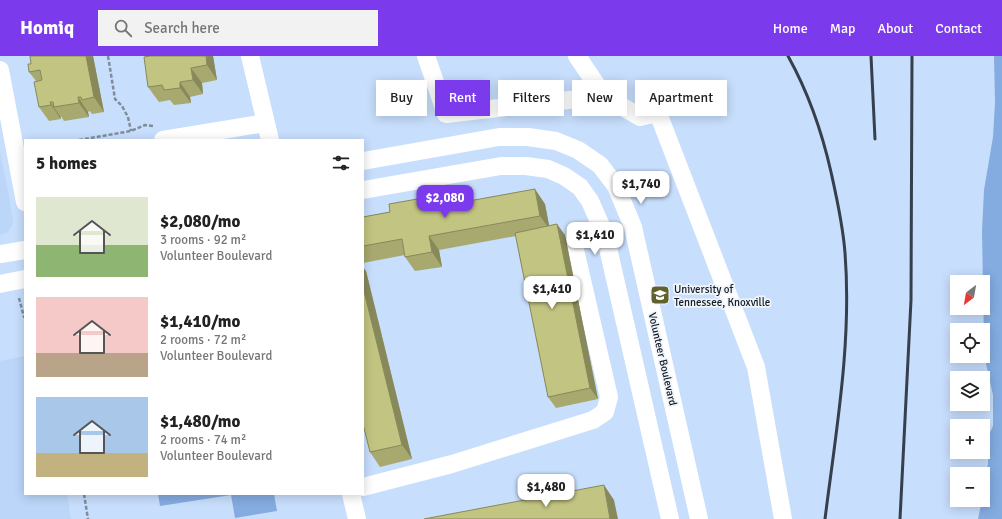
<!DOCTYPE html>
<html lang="en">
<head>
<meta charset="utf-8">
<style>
	body { margin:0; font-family:Signika,sans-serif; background:#f2f2f2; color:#222; height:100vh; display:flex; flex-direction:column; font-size:15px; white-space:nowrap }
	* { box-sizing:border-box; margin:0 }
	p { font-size:13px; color:#767676 }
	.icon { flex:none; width:22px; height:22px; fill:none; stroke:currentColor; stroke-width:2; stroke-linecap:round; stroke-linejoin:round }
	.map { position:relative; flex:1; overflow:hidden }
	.side { position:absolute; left:24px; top:83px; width:340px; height:356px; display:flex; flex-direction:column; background:#fff; border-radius:0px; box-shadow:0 2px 10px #0003 }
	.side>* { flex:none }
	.banner { position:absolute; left:376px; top:24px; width:380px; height:36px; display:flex; gap:8px }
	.needle { width:26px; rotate:211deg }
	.buttons { position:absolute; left:950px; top:219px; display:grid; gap:8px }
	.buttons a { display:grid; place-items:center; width:40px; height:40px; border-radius:0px; background:#fff; box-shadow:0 2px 10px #0003; font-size:20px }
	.price { position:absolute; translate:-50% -34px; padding:0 9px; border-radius:8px; background:#fff; color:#222; font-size:13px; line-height:26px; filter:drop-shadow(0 1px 2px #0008) }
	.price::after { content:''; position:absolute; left:50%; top:24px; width:12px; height:9px; margin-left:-6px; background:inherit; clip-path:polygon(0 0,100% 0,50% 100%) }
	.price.on { background:#7c3aed; color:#fff }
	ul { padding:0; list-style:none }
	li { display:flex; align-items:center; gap:12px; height:100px; padding:0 12px }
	li span { display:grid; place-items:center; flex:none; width:112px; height:80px; border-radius:0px; color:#555 }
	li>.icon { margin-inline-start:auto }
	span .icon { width:48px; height:48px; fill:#fffc; stroke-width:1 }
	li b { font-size:17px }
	h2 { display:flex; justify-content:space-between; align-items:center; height:48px; padding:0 12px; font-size:17px }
	.tag { padding:0 14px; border-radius:0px; background:#fff; box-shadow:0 2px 10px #0003; font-size:14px; line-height:36px }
	.tag.on { background:#7c3aed; color:#fff }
	header { display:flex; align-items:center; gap:24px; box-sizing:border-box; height:56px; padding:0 20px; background:#7c3aed; color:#fff }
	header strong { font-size:19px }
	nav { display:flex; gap:22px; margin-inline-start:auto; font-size:14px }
	.search { width:280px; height:36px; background:#f2f2f2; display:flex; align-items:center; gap:10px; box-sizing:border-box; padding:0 14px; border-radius:0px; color:#767676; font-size:15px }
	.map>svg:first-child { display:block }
	.built { fill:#c7defc; fill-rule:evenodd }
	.green { fill:#bbd6f9 }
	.water { fill:#84ace0 }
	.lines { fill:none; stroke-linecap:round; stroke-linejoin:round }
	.path { stroke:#818c9b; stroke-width:2.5; stroke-dasharray:4 2; stroke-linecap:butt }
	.minor { stroke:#fff; stroke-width:18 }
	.rail { stroke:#363f4c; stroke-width:3 }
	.wall { fill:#a7a96f }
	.shaded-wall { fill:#88895a }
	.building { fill:#c2c481; stroke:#88895a }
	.labels { text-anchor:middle; stroke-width:3.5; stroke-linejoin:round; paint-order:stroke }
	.poi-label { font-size:11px; fill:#131b26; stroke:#f0f5fb; text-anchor:start }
	.street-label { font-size:11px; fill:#131b26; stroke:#f0f5fb }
</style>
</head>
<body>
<header>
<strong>Homiq</strong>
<div class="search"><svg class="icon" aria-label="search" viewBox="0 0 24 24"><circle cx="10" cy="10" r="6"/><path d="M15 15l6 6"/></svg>Search here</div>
<nav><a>Home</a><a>Map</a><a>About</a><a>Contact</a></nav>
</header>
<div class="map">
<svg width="1002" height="463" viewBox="0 0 1002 463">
	<rect width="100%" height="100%" fill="#dae8fb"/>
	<path class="built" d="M0,0H1002V463H0ZM25,84H363V438H25ZM957,226H983V252H957ZM957,274H983V300H957ZM957,322H983V348H957ZM957,370H983V396H957ZM957,418H983V444H957Z"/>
	<g class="green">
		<path d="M0,96L9,140L13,167L8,176L0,179Z"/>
		<path d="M25,300V438H67L71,463H0V305Z"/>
	</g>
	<g class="water">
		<path d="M994,0H1002V463H978L982,444H983L988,407V381L993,370V339L985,303L984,285L982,175L984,134L993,81L995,47Z"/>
		<path d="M158,438H274L277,455L235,462L231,439L160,450Z"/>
	</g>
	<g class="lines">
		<g class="path">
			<path d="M108,0L115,43L122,50L128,61L131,75"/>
			<path d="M79,84L131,75L145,69L154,70"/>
			<path d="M19,242L24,261L25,260"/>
			<path d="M84,438L88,463"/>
		</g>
		<g class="minor">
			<path d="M250,0L270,84"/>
			<path d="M426,0L446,58L604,40L577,0"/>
			<path d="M0,14L25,146"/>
			<path d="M604,40L640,61L658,57L756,311L783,463"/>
			<path d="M163,84L265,67"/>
			<path d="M363,105L499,81H528L556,85L578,94L600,109L616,130L633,171L699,463"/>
			<path d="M363,134L501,110H526L548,113L564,120L580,131L590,145L605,179L670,463"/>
			<path d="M0,198L25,194"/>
			<path d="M0,228L25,223"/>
			<path d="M363,431L452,408L593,364L605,356L609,341L573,185"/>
			<path d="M351,438L357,463"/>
		</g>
		<g class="rail">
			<path d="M788,0C808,36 822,76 831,116C837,143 843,169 845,197C852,286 836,375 825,463"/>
			<path d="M871,0L875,83"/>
			<path d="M900,463L911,244L912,0"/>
		</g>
	</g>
	<g class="wall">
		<path d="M93,0L104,56L92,58L90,55L88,56L89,61L64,65L61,60V63L49,65L39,51L36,25L29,16L31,8Z"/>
		<path d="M213,0L217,24L202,27L203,38L190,41L191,47L174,49L170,44L159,46L148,31Z"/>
		<path d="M423,142L431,152L545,148L549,170L565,179L598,343L556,352L548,341L516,180L439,194L442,211L415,215L405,201V199L363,207V161L390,156Z"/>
		<path d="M366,215L412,403L380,411L370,396Z"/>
	</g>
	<g class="shaded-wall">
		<path d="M86,0H93L104,56L94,41Z"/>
		<path d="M206,0H213L217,24L207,9Z"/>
		<path d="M191,12L202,27L203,38L193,24Z"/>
		<path d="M180,26L190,41L191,47L180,32Z"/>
		<path d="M78,41L88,56L89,61L79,47Z"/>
		<path d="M50,46L60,60L61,63L51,49Z"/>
		<path d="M535,133L545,148L550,174L540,160Z"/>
		<path d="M423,142L433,156L425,153Z"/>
		<path d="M557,168L565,179L598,343L590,332Z"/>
		<path d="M429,180L439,194L442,211L432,196Z"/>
		<path d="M363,211L366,215L412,403L402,389L363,231Z"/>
		<path d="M604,429L614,444L618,463H610Z"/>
	</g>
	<g class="building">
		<path d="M30,0H86L94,41L82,44L81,41H78L79,47L54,51L53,46H50L51,49L39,51L34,26L42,24L40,14L29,16L28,8H31Z"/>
		<path d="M150,0H206L207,9L191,12L193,24L180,26V32L164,34L162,29L148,31L144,1Z"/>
		<path d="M535,133L540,160L429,180L432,196L405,201L402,183L363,190V161L390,156L389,148L423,142L425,153Z"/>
		<path d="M557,168L590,332L548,341L515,177Z"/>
		<path d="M363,231L402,389L370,396L363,368Z"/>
		<path d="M604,429L610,463H424Z"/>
	</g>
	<defs>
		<g id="university-square" transform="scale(1)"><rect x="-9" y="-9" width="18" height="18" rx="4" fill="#61612e" stroke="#f0f5fb"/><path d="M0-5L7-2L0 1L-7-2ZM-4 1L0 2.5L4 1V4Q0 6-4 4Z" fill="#fff"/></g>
	</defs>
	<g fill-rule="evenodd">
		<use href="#university-square" x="660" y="239"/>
	</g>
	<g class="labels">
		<g class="poi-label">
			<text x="674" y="237">University of<tspan x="674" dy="13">Tennessee, Knoxville</tspan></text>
		</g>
		<g class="street-label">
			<text transform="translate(663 303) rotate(77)" y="4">Volunteer Boulevard</text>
		</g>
	</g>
</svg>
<div class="buttons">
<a><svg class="needle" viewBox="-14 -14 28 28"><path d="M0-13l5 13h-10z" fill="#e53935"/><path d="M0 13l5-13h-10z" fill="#767676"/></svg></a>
<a><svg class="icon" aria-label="locate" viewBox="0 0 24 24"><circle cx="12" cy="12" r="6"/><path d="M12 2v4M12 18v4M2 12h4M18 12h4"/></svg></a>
<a><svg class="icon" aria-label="layers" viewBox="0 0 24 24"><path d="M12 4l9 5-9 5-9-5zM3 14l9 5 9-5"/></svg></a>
<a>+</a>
<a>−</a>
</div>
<b class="price" style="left:641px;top:149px">$1,740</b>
<b class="price on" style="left:445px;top:163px">$2,080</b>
<b class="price" style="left:595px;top:200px">$1,410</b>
<b class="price" style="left:552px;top:254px">$1,410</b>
<b class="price" style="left:546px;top:452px">$1,480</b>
<div class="banner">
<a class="tag">Buy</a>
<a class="tag on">Rent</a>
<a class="tag">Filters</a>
<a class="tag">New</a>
<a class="tag">Apartment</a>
</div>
<section class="side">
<h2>5 homes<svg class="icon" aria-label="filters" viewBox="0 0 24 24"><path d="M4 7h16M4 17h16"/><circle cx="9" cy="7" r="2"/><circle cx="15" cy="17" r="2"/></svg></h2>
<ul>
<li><span style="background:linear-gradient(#dfe7d0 60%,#8fb573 0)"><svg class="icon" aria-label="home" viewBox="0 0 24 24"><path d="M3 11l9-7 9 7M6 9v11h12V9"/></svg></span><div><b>$2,080/mo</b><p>3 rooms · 92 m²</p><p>Volunteer Boulevard</p></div></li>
<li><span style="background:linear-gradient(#f6c9c9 70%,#b9a48a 0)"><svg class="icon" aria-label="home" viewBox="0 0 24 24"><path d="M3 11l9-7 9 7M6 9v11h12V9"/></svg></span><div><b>$1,410/mo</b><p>2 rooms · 72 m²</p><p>Volunteer Boulevard</p></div></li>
<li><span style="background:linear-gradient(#a9c7e8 70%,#c2b280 0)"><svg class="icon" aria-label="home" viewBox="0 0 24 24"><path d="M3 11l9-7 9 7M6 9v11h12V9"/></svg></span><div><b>$1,480/mo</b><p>2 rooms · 74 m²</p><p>Volunteer Boulevard</p></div></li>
</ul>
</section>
</div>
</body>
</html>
